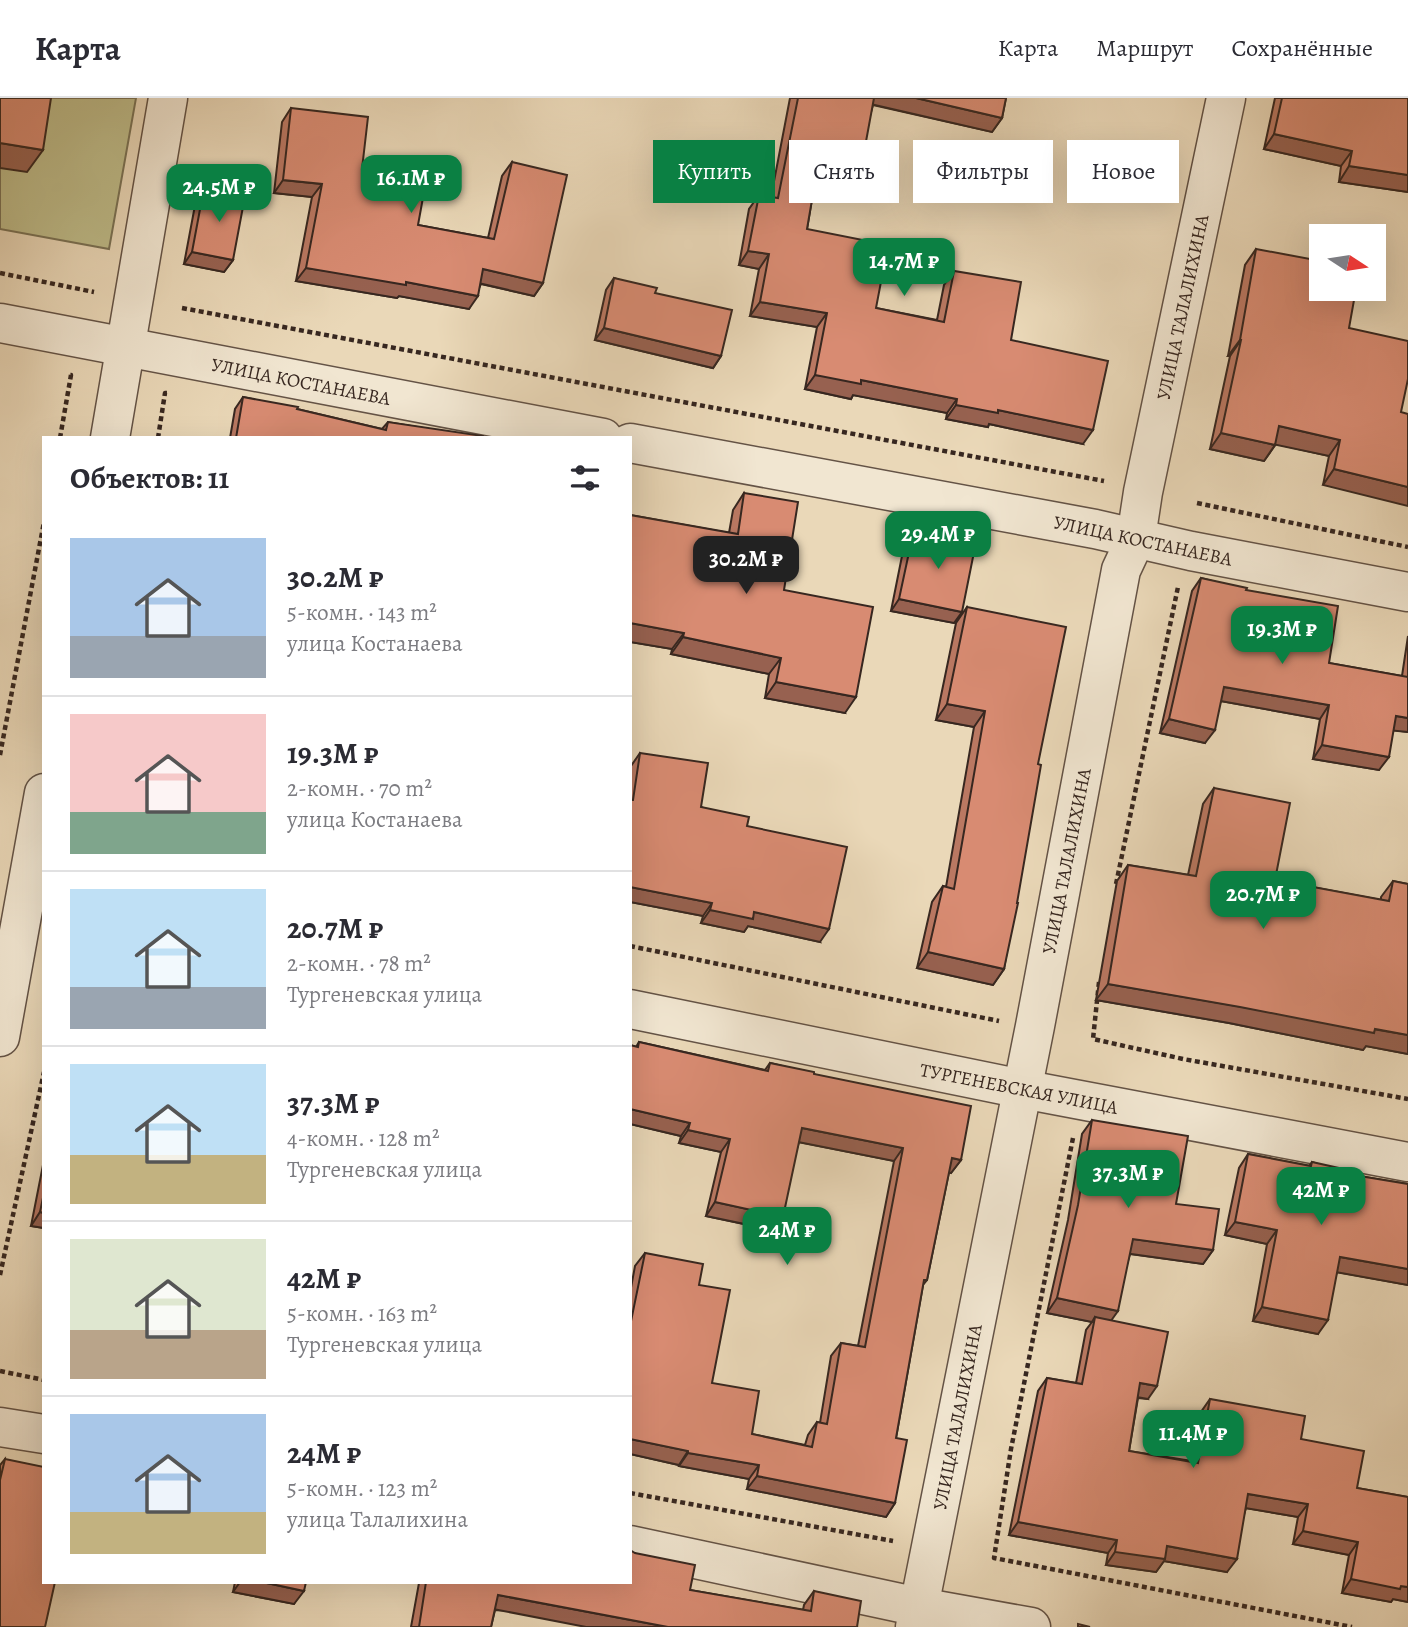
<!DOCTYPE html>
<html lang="ru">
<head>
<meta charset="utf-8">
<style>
	body { margin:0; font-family:Alegreya,serif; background:#f2f2f3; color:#2b2b33; height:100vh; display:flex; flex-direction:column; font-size:26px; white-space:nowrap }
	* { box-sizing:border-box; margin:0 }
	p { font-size:23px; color:#7c7c81 }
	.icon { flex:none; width:38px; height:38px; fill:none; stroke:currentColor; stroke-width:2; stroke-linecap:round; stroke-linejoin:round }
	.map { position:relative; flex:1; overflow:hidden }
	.drawer { position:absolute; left:42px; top:338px; width:590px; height:1148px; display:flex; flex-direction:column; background:#fff; border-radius:0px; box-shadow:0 7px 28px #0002 }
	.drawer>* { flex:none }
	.banner { position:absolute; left:653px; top:42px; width:649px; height:63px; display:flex; gap:14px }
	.needle { width:46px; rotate:102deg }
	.controls { position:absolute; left:1309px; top:126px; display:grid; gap:14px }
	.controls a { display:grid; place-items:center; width:77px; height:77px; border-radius:0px; background:#fff; box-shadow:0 7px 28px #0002; font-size:35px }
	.price { position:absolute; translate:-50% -60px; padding:0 16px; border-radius:14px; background:#0b8043; color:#fff; font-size:23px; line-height:46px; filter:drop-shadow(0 2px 4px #0008) }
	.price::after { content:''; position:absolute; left:50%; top:42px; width:21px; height:16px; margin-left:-10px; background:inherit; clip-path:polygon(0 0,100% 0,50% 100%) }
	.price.selected { background:#222; color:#fff }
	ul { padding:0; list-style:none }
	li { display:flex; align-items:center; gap:21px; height:175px; padding:0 28px }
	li+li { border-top:2px solid #e1e1e2 }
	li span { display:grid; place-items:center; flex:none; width:196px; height:140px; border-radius:0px; color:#555 }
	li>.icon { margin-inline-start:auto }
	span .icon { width:84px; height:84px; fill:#fffc; stroke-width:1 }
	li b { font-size:30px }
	h2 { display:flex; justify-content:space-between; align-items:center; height:84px; padding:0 28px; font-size:30px }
	.pill { padding:0 24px; border-radius:0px; background:#fff; box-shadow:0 7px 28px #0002; font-size:24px; line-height:63px }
	.pill.selected { background:#0b8043; color:#fff }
	header { display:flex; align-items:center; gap:42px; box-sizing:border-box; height:98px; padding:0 35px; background:#fff; border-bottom:2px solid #e1e1e2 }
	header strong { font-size:33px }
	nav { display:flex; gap:38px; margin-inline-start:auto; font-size:24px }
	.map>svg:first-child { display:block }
	.green { fill:#bebc8a; stroke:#7a7255; stroke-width:2 }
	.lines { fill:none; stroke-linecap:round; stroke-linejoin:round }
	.street-casing { stroke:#645346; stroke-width:41 }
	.path { stroke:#372720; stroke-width:4.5; stroke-dasharray:5 3.5; stroke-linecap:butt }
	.street { stroke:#f1e6d1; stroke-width:38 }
	.wall { fill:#ba7862; stroke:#372720; stroke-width:2 }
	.shaded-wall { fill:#976150; stroke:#372720; stroke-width:2 }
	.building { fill:#d88b72; stroke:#372720; stroke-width:2 }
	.labels { text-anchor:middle; stroke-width:5; stroke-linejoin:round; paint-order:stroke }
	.street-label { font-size:19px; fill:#372720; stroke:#f1e6d1 }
</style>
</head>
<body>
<header>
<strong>Карта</strong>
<nav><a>Карта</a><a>Маршрут</a><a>Сохранённые</a></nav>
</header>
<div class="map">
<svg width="1408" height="1529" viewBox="0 0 1408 1529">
	<rect width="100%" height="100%" fill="#ead8b8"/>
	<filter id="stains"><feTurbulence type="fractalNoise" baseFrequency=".00286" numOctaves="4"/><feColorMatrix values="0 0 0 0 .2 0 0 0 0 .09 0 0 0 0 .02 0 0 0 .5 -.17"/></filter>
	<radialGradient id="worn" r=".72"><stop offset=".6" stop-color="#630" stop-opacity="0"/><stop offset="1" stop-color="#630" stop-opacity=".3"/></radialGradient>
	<path class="green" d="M0,0H136L109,151L0,131Z"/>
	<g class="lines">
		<g class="street-casing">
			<g id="street">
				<path d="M0,225L603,340"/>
				<path d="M110,340L168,0"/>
				<path d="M630,345L1095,431L1191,453L1408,494"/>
				<path d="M630,911L1022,991L1408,1064"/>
				<path d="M0,939L44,695"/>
				<path d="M0,1329L44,1336"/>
				<path d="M630,1447L919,1509L1031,1529"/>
				<path d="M915,1529L1035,928L1121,472L1136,440L1143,394L1226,0"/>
			</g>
		</g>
		<g class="path">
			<path d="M0,175L94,194"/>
			<path d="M182,210L1104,383"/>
			<path d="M60,340L71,277H69"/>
			<path d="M158,340L165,295H167"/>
			<path d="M1197,405L1408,449"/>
			<path d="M0,657L44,424"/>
			<path d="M1116,786L1178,489"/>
			<path d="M630,848L999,923"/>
			<path d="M1099,884L1093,941L1183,961L1408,1001"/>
			<path d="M1073,1040L1011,1351L994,1460L1352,1529"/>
			<path d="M0,1177L44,974"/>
			<path d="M0,1273L44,1282"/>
			<path d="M630,1395L893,1443"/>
		</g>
		<use href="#street" class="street"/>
	</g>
	<g class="wall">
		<path d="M790,0H1006L1002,20L992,34L873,7L850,90L815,83L807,131L876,210L937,222L944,187L954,173L1011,242L1083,346L989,326L988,329L946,321L947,315L853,297L851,301L805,291L817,229L750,218L759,171L739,167L749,111L759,97L771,99Z"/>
		<path d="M1275,0H1408V94L1339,84L1341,68L1264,51Z"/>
		<path d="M291,10L362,71L418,127L488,140L502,78L512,64L543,185L534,198L481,186L469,211L399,198L397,200L296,183L312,99L274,95L282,24Z"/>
		<path d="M204,90L233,162L224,174L184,166L196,102Z"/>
		<path d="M1256,151L1408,281L1323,387L1329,358L1276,346L1264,363L1210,351L1230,258H1228L1245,167Z"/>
		<path d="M614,180L655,195L721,258L713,270L595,242L606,192Z"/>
		<path d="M243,299L297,311L382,331L388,324L483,340H230L235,311Z"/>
		<path d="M744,395L784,492L845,615L765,600L769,576L671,556L672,551L630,544V417L729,435L733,412Z"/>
		<path d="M914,431L962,514L954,525L891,513L905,443Z"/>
		<path d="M1201,480L1246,492L1329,565L1402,578L1408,538V634L1393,632L1379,672L1313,661L1320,621L1221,603L1205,645L1160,635L1192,493Z"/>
		<path d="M967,509L1038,666L1004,871L993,887L917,870L932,804L943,788L946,789L974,629L936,622L956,525Z"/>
		<path d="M640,655L701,709L747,728L820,844L748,828L744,834L701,825L703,818L630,804V674L631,668Z"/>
		<path d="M1214,690L1275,782L1381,802V799L1393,783L1408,786V956L1366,948L1363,952L1229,925L1096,902L1117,783L1128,767L1188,777L1203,706Z"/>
		<path d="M639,944L765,972L770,965L814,976L961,1062L951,1075L949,1074L927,1182L923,1187L896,1340L895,1405L886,1419L747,1391L749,1381L679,1368V1367L630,1356V1195L635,1168L645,1155L699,1187L712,1285L752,1336L805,1347L808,1337L817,1324L820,1325L831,1258L841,1245L858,1248L894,1063L799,1044L773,1132L706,1118L721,1054L679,1045L681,1038L630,1026V947L636,949Z"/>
		<path d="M1092,1022L1176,1106L1213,1152L1203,1166L1130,1156L1111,1222L1148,1301L1138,1300L1129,1353L1192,1363L1201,1314L1210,1301L1301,1341L1357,1390L1408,1399V1504L1393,1501L1391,1504L1342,1495L1349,1457L1293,1446L1298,1419L1246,1410L1227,1474L1164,1463L1156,1474L1106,1467L1108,1455L1009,1437L1038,1293L1047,1280L1076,1285L1086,1232L1092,1224L1047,1215L1068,1122L1082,1036Z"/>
		<path d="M1248,1056L1309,1068L1312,1064L1347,1076L1408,1086V1187L1337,1174L1318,1236L1253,1223L1267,1146L1225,1137L1239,1070Z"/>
		<path d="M44,1062V1130L31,1128Z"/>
		<path d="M5,1361L0,1529V1367Z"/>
		<path d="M235,1484H306L294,1506L233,1494Z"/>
		<path d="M416,1484H630L690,1492L803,1512L804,1507L814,1493L857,1529L495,1512L491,1529H411L419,1485Z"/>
	</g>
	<g class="shaded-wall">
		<path d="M870,0H916L1002,20L992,34L866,5Z"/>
		<path d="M1274,36L1352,53L1341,68L1264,51Z"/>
		<path d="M0,45L43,52L27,74L0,70Z"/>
		<path d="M818,67L860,76L850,90L808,81Z"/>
		<path d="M1349,68L1408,77V94L1339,84Z"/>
		<path d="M283,82L322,86L312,99L274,95Z"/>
		<path d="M748,153L769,156L759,171L739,167Z"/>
		<path d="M192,154L233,162L224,174L184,166Z"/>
		<path d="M306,170L406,184L478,198L469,211L399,198L397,200L296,183Z"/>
		<path d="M483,171L543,185L534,198L474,184Z"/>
		<path d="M760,204L827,215L817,229L750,218Z"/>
		<path d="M604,230L721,258L713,270L595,242Z"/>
		<path d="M1240,242H1241L1230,258H1228Z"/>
		<path d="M815,277L861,282L957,301L947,315L853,297L851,301L805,291Z"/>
		<path d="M956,307L998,312L1093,332L1083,346L989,326L988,329L946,321Z"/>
		<path d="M1279,328L1340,342L1329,358L1268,345Z"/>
		<path d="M1221,335L1275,347L1264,363L1210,351Z"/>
		<path d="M1334,371L1408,389V408L1323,387Z"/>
		<path d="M899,501L962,514L954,525L891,513Z"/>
		<path d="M630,525L684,535L672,551L630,544Z"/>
		<path d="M683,539L781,560L769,576L671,556Z"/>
		<path d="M776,584L856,599L845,615L765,600Z"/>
		<path d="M1224,589L1329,607L1320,621L1215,602Z"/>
		<path d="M947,606L985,613L974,629L936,622Z"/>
		<path d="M1396,618L1408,620V634L1387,632Z"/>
		<path d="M1169,621L1215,632L1205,645L1160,635Z"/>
		<path d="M1322,647L1389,659L1379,672L1313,661Z"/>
		<path d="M630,789L712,805L703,818L630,804Z"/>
		<path d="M710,812L754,814L829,831L820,844L748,828L744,834L701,825Z"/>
		<path d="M928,854L1004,871L993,887L917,870Z"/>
		<path d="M1108,886L1408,937V956L1366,948L1363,952L1229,925L1096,902Z"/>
		<path d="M630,1011L690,1025L681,1038L630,1026Z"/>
		<path d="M802,1030L903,1050L894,1063L793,1043Z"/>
		<path d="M688,1032L730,1041L721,1054L679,1045Z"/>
		<path d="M952,1060L961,1062L951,1075L942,1073Z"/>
		<path d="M715,1104L783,1119L773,1132L706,1118Z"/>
		<path d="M40,1114L44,1115V1130L31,1128Z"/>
		<path d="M1235,1124L1277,1132L1267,1146L1225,1137Z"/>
		<path d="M1133,1141L1213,1152L1203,1166L1124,1155Z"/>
		<path d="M1340,1159L1408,1171V1187L1330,1173Z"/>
		<path d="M1057,1200L1118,1213L1108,1227L1095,1219L1092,1224L1047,1215Z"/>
		<path d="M1262,1209L1328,1222L1318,1236L1253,1223Z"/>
		<path d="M1140,1285L1157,1288L1148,1301L1131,1298Z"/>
		<path d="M630,1341L688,1353L679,1367L630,1356Z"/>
		<path d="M688,1355L759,1367L749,1381L679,1368Z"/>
		<path d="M757,1378L895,1405L886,1419L747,1391Z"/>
		<path d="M1248,1396L1308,1406L1298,1419L1239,1409Z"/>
		<path d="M1018,1424L1117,1442L1108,1455L1009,1437Z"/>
		<path d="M1303,1433L1358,1444L1349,1457L1293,1446Z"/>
		<path d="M1167,1448L1237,1461L1227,1474L1164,1463L1156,1474L1106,1467L1115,1454Z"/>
		<path d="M1351,1481L1408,1489V1504L1393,1501L1391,1504L1342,1495Z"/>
		<path d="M240,1484H262L304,1493L294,1506L233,1494Z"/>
		<path d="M498,1497L668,1529H586L488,1510Z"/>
	</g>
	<g class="building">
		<path d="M0,0H51L43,52L0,45Z"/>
		<path d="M798,0H874L860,76L818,67L807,131L888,147L876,210L944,224L954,173L1021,184L1011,242L1108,263L1093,332L998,312V315L956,307L957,301L861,282V286L815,277L827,215L760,204L769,156L748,153L759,97L778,100Z"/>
		<path d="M916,0H1006L1002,20Z"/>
		<path d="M1282,0H1408V77L1349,68L1352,53L1274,36Z"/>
		<path d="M291,10L368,19L362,71L426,83L418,127L494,141L512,64L567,77L543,185L483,171L478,198L406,184V187L306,170L322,86L283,82Z"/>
		<path d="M204,90L245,98L233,162L192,154Z"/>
		<path d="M1256,151L1321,163V191H1356L1349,230L1408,243V281L1401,314L1408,316V389L1334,371L1340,342L1279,328L1275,347L1221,335L1241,242H1240Z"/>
		<path d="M614,180L657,190L655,195L732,212L721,258L604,230Z"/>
		<path d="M243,299L298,309L297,311L386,332L388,324L483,338V340H236Z"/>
		<path d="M744,395L798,404L784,492L873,509L856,599L776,584L781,560L683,539L684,535L630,525V417L738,436Z"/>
		<path d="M914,431L976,444L962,514L899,501Z"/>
		<path d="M1201,480L1247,490L1246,492L1338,508L1329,565L1408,579V620L1396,618L1389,659L1322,647L1329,607L1224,589L1215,632L1169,621Z"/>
		<path d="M967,509L1066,529L1038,666L1041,667L1017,805H1018L1004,871L928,854L943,788L954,791L985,613L947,606Z"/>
		<path d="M640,655L708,665L701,709L749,719L747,728L847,749L829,831L754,814L753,821L710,812L712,805L630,789V702H633Z"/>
		<path d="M1214,690L1290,705L1275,782L1389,803L1393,783L1408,786V937L1375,931L1374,935L1240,909L1108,886L1128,767L1196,778Z"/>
		<path d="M639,944L768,973L770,965L814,974V976L971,1008L961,1062L952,1060L927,1182H924L896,1340L907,1342L895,1405L757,1378L759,1367L688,1355V1353L630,1341V1228L645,1155L703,1166L699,1187L730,1192L712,1285L759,1293L752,1336L812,1349L817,1324L827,1326L841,1245L865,1249L903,1050L802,1030L783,1119L715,1104L730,1041L688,1032L690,1025L630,1011V947L638,949Z"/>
		<path d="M1092,1022L1188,1038L1176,1106L1219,1111L1213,1152L1133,1141L1118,1213L1057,1200L1078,1107Z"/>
		<path d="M1248,1056L1311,1068L1312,1064L1348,1072L1347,1076L1408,1086V1171L1340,1159L1328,1222L1262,1209L1277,1132L1235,1124Z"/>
		<path d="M44,1095V1115L40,1114Z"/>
		<path d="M1095,1219L1168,1234L1157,1288L1140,1285L1129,1353L1198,1365L1210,1301L1305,1318L1301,1341L1364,1353L1357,1390L1408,1399V1489L1401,1488L1400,1491L1351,1481L1358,1444L1303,1433L1308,1406L1248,1396L1237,1461L1167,1448L1165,1461L1115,1454L1117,1442L1018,1424L1047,1280L1082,1286Z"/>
		<path d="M5,1361L44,1369V1484H55L45,1529H0V1382Z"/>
		<path d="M630,1452L635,1455L695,1467L690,1492L811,1513L814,1493L861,1503L857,1529H668L498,1497L491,1529H419L426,1484H630Z"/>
		<path d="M262,1484H306L304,1493Z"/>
		<path d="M1078,1526L1090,1529H1078Z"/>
	</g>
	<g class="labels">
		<g class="street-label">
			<text transform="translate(1182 209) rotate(-78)" y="7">УЛИЦА ТАЛАЛИХИНА</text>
			<text transform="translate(301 283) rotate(11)" y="7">УЛИЦА КОСТАНАЕВА</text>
			<text transform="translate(1143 442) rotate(12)" y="7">УЛИЦА КОСТАНАЕВА</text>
			<text transform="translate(1066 763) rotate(-79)" y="7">УЛИЦА ТАЛАЛИХИНА</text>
			<text transform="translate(1019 990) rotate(11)" y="7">ТУРГЕНЕВСКАЯ УЛИЦА</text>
			<text transform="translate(957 1319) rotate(-79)" y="7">УЛИЦА ТАЛАЛИХИНА</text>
		</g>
	</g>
	<rect width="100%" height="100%" filter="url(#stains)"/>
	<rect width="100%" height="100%" fill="url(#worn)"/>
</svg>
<div class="controls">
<a><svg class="needle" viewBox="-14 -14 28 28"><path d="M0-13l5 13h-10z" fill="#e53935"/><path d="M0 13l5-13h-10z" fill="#7c7c81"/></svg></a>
</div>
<b class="price" style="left:411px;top:117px">16.1M ₽</b>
<b class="price" style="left:219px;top:126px">24.5M ₽</b>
<b class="price" style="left:904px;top:200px">14.7M ₽</b>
<b class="price" style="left:938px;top:473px">29.4M ₽</b>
<b class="price selected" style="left:746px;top:498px">30.2M ₽</b>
<b class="price" style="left:1282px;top:568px">19.3M ₽</b>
<b class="price" style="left:1263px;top:833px">20.7M ₽</b>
<b class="price" style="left:1128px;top:1112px">37.3M ₽</b>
<b class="price" style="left:1321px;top:1129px">42M ₽</b>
<b class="price" style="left:787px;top:1169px">24M ₽</b>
<b class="price" style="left:1193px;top:1372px">11.4M ₽</b>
<div class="banner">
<a class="pill selected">Купить</a>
<a class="pill">Снять</a>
<a class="pill">Фильтры</a>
<a class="pill">Новое</a>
</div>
<section class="drawer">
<h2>Объектов: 11<svg class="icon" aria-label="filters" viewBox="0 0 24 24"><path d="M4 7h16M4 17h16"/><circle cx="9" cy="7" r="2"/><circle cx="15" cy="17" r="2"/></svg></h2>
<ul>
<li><span style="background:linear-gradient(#a9c7e8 70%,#9aa5b1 0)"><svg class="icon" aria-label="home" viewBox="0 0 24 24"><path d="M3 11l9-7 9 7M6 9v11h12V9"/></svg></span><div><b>30.2M ₽</b><p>5-комн. · 143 m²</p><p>улица Костанаева</p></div></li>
<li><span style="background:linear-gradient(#f6c9c9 70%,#7fa58c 0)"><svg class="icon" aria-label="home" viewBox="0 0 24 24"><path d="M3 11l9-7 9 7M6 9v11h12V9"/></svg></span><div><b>19.3M ₽</b><p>2-комн. · 70 m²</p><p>улица Костанаева</p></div></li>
<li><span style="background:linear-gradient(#bfe0f5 70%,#9aa5b1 0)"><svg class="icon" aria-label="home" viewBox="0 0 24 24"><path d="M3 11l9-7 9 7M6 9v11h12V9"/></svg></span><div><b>20.7M ₽</b><p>2-комн. · 78 m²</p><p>Тургеневская улица</p></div></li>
<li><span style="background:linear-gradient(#bfe0f5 65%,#c2b280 0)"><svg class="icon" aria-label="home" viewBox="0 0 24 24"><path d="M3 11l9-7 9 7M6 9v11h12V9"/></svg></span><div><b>37.3M ₽</b><p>4-комн. · 128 m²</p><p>Тургеневская улица</p></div></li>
<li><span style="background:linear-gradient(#dfe7d0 65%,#b9a48a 0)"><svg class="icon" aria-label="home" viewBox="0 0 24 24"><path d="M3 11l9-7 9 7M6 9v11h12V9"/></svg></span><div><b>42M ₽</b><p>5-комн. · 163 m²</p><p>Тургеневская улица</p></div></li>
<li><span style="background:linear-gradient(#a9c7e8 70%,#c2b280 0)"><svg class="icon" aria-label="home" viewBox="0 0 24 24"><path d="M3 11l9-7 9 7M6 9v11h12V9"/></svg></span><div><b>24M ₽</b><p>5-комн. · 123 m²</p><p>улица Талалихина</p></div></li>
</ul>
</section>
</div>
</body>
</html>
